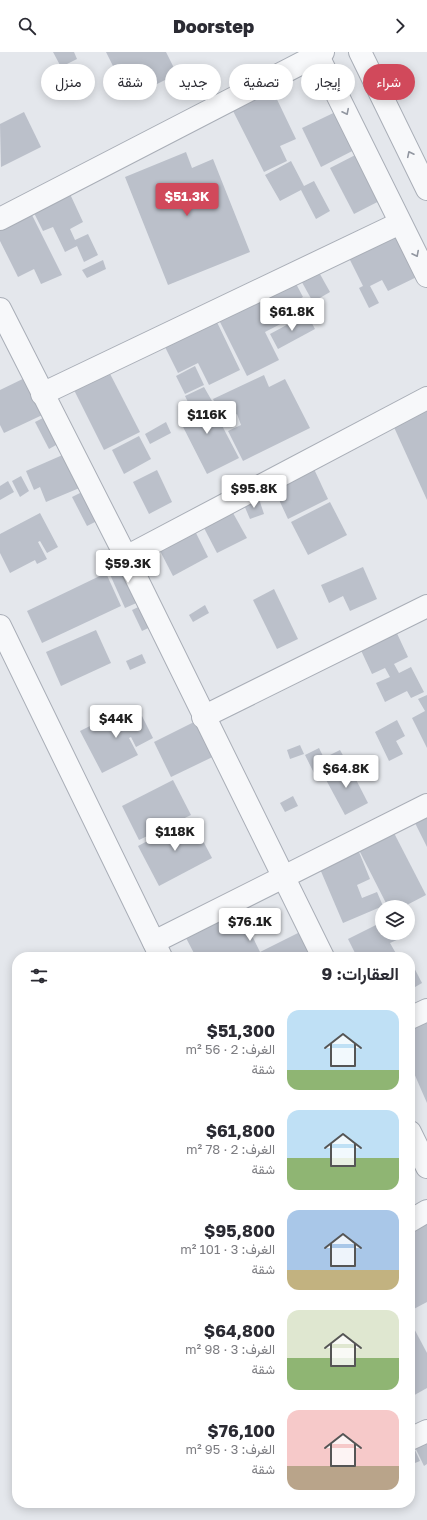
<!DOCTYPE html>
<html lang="ar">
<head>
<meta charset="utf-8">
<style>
	body { margin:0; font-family:"Golos Text",Vazirmatn,sans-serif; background:#f2f2f3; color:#2b2b33; direction:rtl; height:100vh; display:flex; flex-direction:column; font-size:15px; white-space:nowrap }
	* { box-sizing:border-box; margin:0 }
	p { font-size:13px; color:#7c7c81 }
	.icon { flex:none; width:22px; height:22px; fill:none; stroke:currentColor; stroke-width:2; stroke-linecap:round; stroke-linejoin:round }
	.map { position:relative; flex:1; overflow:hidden; direction:ltr }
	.side { position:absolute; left:12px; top:900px; width:403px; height:556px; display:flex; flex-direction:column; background:#fff; border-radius:16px; box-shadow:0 2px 10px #0003; direction:rtl }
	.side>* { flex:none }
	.top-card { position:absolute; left:12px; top:12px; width:403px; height:36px; direction:rtl; display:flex; gap:8px }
	.fabs { position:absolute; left:375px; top:848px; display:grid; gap:8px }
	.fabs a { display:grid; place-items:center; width:40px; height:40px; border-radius:50%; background:#fff; box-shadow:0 2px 10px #0003; font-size:20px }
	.price { position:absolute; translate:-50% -34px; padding:0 9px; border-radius:4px; background:#fff; color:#222; font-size:13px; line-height:26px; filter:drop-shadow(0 1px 2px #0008) }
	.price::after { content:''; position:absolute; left:50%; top:24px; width:12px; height:9px; margin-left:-6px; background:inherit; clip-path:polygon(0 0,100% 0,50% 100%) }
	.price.active { background:#d1495b; color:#fff }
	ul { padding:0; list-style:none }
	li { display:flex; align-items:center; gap:12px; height:100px; padding:0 16px }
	li span { display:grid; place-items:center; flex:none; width:112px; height:80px; border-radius:12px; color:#555 }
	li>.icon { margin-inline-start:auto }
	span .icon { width:48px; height:48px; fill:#fffc; stroke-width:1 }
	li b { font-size:17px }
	h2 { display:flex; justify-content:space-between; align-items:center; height:48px; padding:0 16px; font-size:17px }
	.tag { padding:0 14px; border-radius:18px; background:#fff; box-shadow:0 2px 10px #0003; font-size:14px; line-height:36px }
	.tag.active { background:#d1495b; color:#fff }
	header { display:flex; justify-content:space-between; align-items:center; height:52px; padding:0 16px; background:#fff; font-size:18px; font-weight:800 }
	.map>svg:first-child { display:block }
	.building { fill:#bbc0ca }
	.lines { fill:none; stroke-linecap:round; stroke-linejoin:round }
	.minor-casing { stroke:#a9aeb7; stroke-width:24 }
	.minor { stroke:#f7f8fa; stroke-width:22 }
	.oneway { stroke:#9196a0 }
</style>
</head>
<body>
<header><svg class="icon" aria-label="forward" viewBox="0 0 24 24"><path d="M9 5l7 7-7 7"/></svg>Doorstep<svg class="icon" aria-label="search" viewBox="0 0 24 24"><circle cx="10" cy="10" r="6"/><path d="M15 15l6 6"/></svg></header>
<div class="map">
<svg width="427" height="1468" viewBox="0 0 427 1468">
	<rect width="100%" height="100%" fill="#e4e7ec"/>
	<g class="building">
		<path d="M53,0H74L77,7L61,15Z"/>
		<path d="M106,0H166L177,22L129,46Z"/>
		<path d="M272,37L296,87L280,94L287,109L264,120L232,57Z"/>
		<path d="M348,54L366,92L321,115L302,76Z"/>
		<path d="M24,60L41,95L1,115L0,72Z"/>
		<path d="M367,97L391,143L354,162L330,116Z"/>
		<path d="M186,100L192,116L213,107L250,200L168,233L125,125Z"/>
		<path d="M291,109L304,134L314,129L330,159L316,167L301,138L280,149L265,123Z"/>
		<path d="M70,142L83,170L70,177L75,188L88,182L98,203L84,210L77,194L65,200L53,175L43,179L33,159Z"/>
		<path d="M31,161L62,223L41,232L34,217L18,225L0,189V176Z"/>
		<path d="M405,170L427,220L388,239L382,228L370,234L379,251L369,256L359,236L363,234L346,200Z"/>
		<path d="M103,208L106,217L87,226L82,218Z"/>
		<path d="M316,215L330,240L313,250L299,225Z"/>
		<path d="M293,226L303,245L292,251L298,263L265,280L279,308L247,324L217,264Z"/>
		<path d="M307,262L315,277L278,297L270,282Z"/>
		<path d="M215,266L240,318L209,333L198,311L178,321L163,291Z"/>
		<path d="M195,314L204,333L185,342L176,324Z"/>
		<path d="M107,316L140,380L104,398L72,334Z"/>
		<path d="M35,321L53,358L4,381L0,373V338Z"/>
		<path d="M264,323L269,335L285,327L310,376L243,409L228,379L241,373L237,362L224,369L213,347Z"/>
		<path d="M204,335L212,349L193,358L200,372L217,364L239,406L207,422L178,365L192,358L185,344Z"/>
		<path d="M427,358V448L393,373Z"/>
		<path d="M51,362L65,388L49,397L35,370Z"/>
		<path d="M166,370L171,381L150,392L145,382Z"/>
		<path d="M139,384L151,407L124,422L112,398Z"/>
		<path d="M74,398L89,432L46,450L40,435L34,438L26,419Z"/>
		<path d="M314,417L328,447L288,467L274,437Z"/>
		<path d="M157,418L172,450L149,462L133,430Z"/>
		<path d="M21,424L29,439L20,445L12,429Z"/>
		<path d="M8,429L14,440L0,448V434Z"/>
		<path d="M88,437L103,466L87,474L72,445Z"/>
		<path d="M259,447L264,462L250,467L244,453Z"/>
		<path d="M330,450L347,483L308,503L291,470Z"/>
		<path d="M40,461L58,495L47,501L40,489L38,490L47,507L37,512L35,508L10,521L0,501V482Z"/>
		<path d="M233,461L247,486L217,501L204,476Z"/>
		<path d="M194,477L208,505L173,524L158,495Z"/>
		<path d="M131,507L148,546L125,556L108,518Z"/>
		<path d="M363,515L377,547L350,559L343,544L329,551L321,533Z"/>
		<path d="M106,521L121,554L42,591L27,559Z"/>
		<path d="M274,537L298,587L277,597L253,548Z"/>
		<path d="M149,550L159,571L142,579L132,558Z"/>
		<path d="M205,553L209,561L193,570L189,563Z"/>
		<path d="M394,575L408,605L394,612L399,621L411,615L424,640L411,646L407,639L385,650L376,631L390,625L385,616L372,622L358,592Z"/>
		<path d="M96,578L111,611L61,634L46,600Z"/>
		<path d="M142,602L146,611L130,618L126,609Z"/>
		<path d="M427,643V696L412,666L425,659L418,647Z"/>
		<path d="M126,656L133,669L142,664L153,686L136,695L131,685L129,686L138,703L102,721L80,679Z"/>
		<path d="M208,663L225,699L171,725L154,690Z"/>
		<path d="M397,668L405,684L396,689L403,702L389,709L375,680Z"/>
		<path d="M300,693L304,702L290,707L287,698Z"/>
		<path d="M319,696L324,706L340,698L345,707L315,723L305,703Z"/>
		<path d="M348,712L368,751L345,763L324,724Z"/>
		<path d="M173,728L191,763L139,788L122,754Z"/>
		<path d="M293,744L298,754L285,760L280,751Z"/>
		<path d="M427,763V795L414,769Z"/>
		<path d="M191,766L212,806L159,834L138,794Z"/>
		<path d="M394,781L426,843L403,855H388L359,798Z"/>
		<path d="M359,800L370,827L357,833L362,846L377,840L383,854L343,871L320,817Z"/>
		<path d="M240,859L260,900L312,874L327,905H196L186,886Z"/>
		<path d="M382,870V881H396L399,887L390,891L398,905H357L348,887Z"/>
		<path d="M410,908L422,931L410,938Z"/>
		<path d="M427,969V1051L410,1012V976Z"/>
		<path d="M427,1171V1250L410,1259V1179Z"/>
		<path d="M410,1269L427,1301V1336L411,1345Z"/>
		<path d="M427,1382V1412L424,1414L412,1389Z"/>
		<path d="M414,1396L420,1409L410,1413V1398Z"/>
	</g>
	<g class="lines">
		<g class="minor-casing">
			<g id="minor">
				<path d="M316,0L427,224"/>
				<path d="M360,0L427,137"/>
				<path d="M0,167L323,0"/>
				<path d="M0,257L126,505L323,905"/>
				<path d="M42,342L400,171"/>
				<path d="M126,505L427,346"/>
				<path d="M0,574L161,905"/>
				<path d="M203,665L427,554"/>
				<path d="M154,890L427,753"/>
				<path d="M410,966L427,958"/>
				<path d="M410,1080L427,1115"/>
				<path d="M410,1169L427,1159"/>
				<path d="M410,1387L427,1379"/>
			</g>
		</g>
		<use href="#minor" class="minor"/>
	</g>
	<defs><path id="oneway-chevron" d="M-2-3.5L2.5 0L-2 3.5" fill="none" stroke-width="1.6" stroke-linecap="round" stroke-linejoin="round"/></defs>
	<g class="oneway">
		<use href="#oneway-chevron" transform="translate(346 60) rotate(64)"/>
		<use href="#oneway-chevron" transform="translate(410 102) rotate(-116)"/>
		<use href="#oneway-chevron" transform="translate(416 202) rotate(63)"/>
	</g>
</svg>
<div class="fabs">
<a><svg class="icon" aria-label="layers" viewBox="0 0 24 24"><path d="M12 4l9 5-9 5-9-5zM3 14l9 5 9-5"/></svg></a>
</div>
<b class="price active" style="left:187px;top:165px">$51.3K</b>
<b class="price" style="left:292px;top:280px">$61.8K</b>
<b class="price" style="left:207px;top:383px">$116K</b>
<b class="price" style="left:254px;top:457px">$95.8K</b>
<b class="price" style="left:128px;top:532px">$59.3K</b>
<b class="price" style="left:116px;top:687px">$44K</b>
<b class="price" style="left:346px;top:737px">$64.8K</b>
<b class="price" style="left:175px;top:800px">$118K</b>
<b class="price" style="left:250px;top:890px">$76.1K</b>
<div class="top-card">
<a class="tag active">شراء</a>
<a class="tag">إيجار</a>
<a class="tag">تصفية</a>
<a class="tag">جديد</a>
<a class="tag">شقة</a>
<a class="tag">منزل</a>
</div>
<section class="side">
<h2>العقارات: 9<svg class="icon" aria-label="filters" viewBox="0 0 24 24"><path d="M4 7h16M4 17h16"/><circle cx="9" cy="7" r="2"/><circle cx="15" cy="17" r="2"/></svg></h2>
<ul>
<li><span style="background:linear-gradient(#bfe0f5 75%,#8fb573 0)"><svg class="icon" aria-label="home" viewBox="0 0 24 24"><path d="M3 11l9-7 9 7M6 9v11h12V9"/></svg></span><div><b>$51,300</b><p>الغرف: 2 · 56 m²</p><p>شقة</p></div></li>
<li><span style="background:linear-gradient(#bfe0f5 60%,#8fb573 0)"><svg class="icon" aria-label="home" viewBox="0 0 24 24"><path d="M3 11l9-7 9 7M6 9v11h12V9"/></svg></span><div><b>$61,800</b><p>الغرف: 2 · 78 m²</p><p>شقة</p></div></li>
<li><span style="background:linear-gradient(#a9c7e8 75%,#c2b280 0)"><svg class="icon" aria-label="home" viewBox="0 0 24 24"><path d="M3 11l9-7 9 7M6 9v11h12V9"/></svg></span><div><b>$95,800</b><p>الغرف: 3 · 101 m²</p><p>شقة</p></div></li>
<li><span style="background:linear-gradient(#dfe7d0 60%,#8fb573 0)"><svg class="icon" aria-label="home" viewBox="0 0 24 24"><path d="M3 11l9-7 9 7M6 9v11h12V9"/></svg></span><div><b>$64,800</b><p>الغرف: 3 · 98 m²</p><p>شقة</p></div></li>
<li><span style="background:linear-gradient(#f6c9c9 70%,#b9a48a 0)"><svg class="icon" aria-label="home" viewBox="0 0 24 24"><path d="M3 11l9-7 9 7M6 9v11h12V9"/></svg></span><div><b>$76,100</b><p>الغرف: 3 · 95 m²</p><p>شقة</p></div></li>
</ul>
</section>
</div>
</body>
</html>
